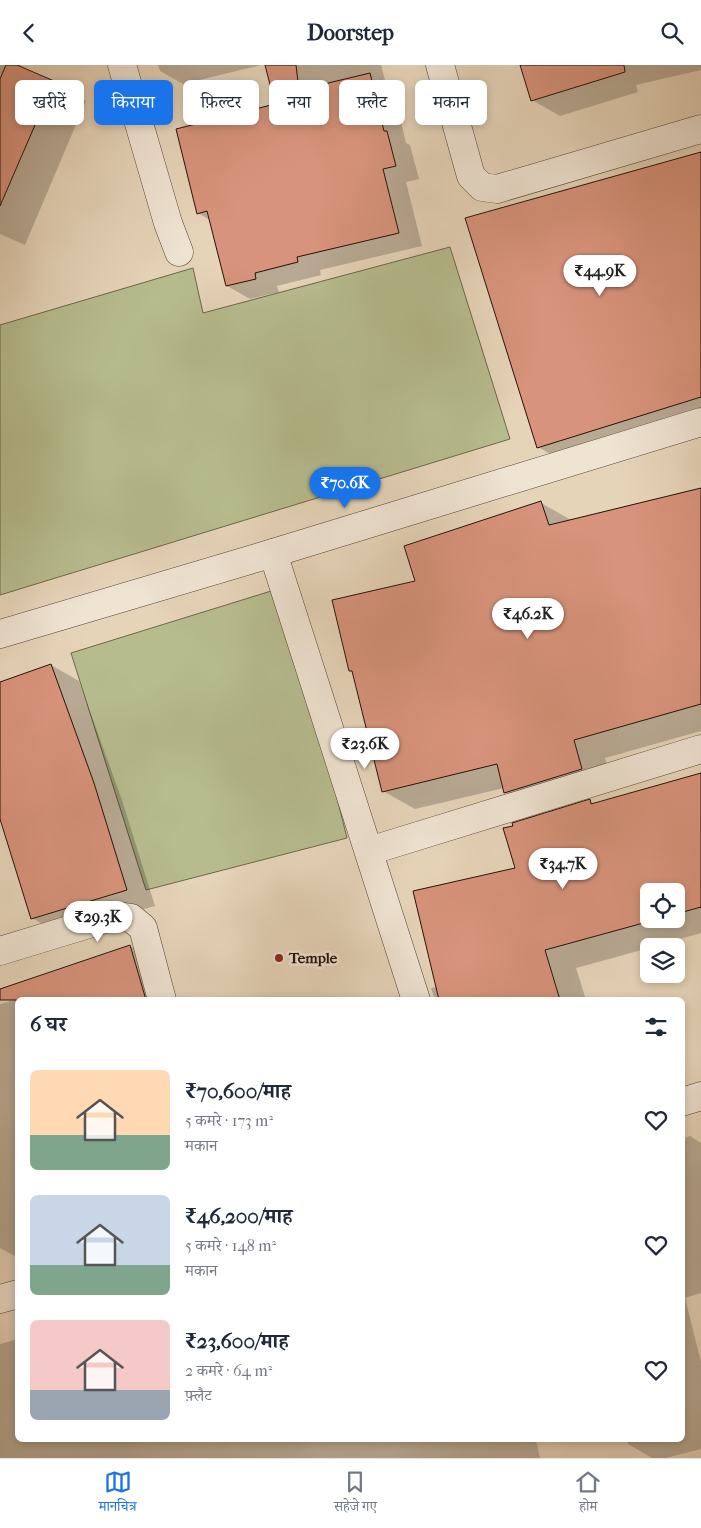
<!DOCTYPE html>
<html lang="hi">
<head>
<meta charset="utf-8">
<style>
	body { margin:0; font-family:"IM FELL French Canon","Noto Serif Devanagari",serif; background:#f2f2f3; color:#1f2937; height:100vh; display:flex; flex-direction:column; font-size:19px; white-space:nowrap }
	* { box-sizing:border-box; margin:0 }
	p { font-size:16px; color:#747a83 }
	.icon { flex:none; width:28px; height:28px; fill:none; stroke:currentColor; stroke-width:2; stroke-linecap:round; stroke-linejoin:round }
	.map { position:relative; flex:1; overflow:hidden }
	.sheet { position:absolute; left:15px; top:932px; width:670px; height:445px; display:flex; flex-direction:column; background:#fff; border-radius:8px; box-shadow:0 2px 8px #0003 }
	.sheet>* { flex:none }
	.top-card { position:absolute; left:15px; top:15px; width:671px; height:45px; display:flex; gap:10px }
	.controls { position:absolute; left:640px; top:818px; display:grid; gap:10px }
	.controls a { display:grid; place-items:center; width:45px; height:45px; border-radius:8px; background:#fff; box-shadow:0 2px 8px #0003; font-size:25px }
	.price { position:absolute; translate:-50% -42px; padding:0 11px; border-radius:18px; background:#fff; color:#222; font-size:16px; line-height:32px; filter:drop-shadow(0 1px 2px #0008) }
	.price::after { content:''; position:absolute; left:50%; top:30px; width:15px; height:11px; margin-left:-8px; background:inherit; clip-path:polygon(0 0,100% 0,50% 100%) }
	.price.on { background:#1a73e8; color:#fff }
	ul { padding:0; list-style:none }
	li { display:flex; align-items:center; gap:15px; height:125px; padding:0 15px }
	li span { display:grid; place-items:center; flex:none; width:140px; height:100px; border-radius:8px; color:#555 }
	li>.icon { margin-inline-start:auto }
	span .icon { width:60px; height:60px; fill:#fffc; stroke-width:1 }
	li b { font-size:21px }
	h2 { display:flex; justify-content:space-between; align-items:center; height:60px; padding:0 15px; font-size:21px }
	.tag { padding:0 18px; border-radius:8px; background:#fff; box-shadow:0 2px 8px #0003; font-size:18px; line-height:45px }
	.tag.on { background:#1a73e8; color:#fff }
	header { display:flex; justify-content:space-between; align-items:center; height:65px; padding:0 15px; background:#fff; font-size:22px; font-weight:800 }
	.tabs { display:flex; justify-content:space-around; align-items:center; height:70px; border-top:1px solid #e0e1e3; background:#fff; font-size:14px; color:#747a83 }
	.tabs a { display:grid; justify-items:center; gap:2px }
	.tabs .on { color:#1a73e8 }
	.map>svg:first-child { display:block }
	.green { fill:#b6bc8e; stroke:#6e664a }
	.shadow { fill:#0003; fill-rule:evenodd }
	.building { fill:#d7937b; stroke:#251107 }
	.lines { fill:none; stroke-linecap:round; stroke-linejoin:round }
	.street-casing { stroke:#554234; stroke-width:29 }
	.street { stroke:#efe3d2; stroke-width:28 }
	.poi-dot { fill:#8f2418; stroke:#efe3d2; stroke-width:2 }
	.labels { text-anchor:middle; stroke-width:5; stroke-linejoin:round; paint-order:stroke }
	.poi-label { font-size:15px; font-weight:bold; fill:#251107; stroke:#efe3d2; text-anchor:start }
</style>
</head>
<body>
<header><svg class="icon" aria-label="back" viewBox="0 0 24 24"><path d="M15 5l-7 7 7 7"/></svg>Doorstep<svg class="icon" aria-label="search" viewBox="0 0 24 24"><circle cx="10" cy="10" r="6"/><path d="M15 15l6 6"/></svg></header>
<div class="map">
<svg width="701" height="1393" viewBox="0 0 701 1393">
	<rect width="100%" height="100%" fill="#e6d4b9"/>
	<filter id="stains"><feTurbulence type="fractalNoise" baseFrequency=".004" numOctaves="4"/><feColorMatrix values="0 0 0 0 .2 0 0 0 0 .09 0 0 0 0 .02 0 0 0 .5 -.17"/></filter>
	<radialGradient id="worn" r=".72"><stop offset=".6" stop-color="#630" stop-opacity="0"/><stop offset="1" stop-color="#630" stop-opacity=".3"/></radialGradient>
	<g class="green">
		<path d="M450,182L510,374L0,530V260L193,203L203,248Z"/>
		<path d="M284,522L347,773L146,825L71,588Z"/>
	</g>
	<g class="shadow">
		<path d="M0,0H21L20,2L53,17L86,36L25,180L0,169Z"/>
		<path d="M158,0H261L183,19L160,6Z"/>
		<path d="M267,0H381L386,19L393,23L406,78L410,80L419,114L406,117L422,181L320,205L321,210L277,221L279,227L250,234L227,221L210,155L198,148L277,40Z"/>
		<path d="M521,0H701V5L636,20L638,27L560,51L532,35Z"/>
		<path d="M701,88V361L572,401L538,382Z"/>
		<path d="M701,425V666L605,693L613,723L537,746L505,727L504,723L415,744L383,726L354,608L350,606L417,516L541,438L573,456Z"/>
		<path d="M51,600L79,616L122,735L155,841L60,869L32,853L2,756H0V618Z"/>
		<path d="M701,708V868L655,881H649V883L576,903L586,935H435L431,923L437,922L516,804L590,736L595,739ZM649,826H676V854H649Z"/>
		<path d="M130,881L158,898L169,935H18V1193L0,1183V939L34,930Z"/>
		<path d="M690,1071L701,1078V1228L685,1233L701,1297V1384L666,1393H652L628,1379L627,1375H682V1074Z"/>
		<path d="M18,1274V1375H536L540,1393H0V1279Z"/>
	</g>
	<g class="building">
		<path d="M6,0H17L54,16L0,141V14Z"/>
		<path d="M265,0H296L299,25L370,8L384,66H387L396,101L383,104L399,168L297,192L298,197L255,208L256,214L226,221L207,146L197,149L176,64L275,39Z"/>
		<path d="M520,0H624L625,7L531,36Z"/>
		<path d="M701,87V332L537,383L465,153Z"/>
		<path d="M701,423V639L574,675L582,704L504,728L497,699L382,727L352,606H349L332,535L415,516L404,481L541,436L549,460Z"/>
		<path d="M51,599L94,718L127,825L31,854L0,754V617Z"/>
		<path d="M701,708V842L676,849V826H649V854H658L545,885L560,935H439L413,826L515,803L503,763L513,761L512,758L590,734L591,739Z"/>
		<path d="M130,880L146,935H0V924Z"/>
	</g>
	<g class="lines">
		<g class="street-casing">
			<g id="street">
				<path d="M122,0L168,158L179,187"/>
				<path d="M440,0L471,111L482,122L497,124L701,64"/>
				<path d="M273,488L416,935"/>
				<path d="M0,569L273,488L701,357"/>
				<path d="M369,786L701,684"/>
				<path d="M0,886L115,851L131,853L143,863L162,935"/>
				<path d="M682,1037L701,1031"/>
				<path d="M0,1234L18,1229"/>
			</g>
		</g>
		<use href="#street" class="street"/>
	</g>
	<circle class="poi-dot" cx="279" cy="893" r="5"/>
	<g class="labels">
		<g class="poi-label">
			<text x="289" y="898">Temple</text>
		</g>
	</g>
	<rect width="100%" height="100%" filter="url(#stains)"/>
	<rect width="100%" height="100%" fill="url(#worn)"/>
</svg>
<div class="controls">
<a><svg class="icon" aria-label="locate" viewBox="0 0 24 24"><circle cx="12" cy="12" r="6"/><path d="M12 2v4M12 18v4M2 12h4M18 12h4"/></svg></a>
<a><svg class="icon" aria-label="layers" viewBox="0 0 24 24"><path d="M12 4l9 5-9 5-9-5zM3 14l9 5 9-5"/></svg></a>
</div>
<b class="price" style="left:600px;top:232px">₹44.9K</b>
<b class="price on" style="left:345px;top:444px">₹70.6K</b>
<b class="price" style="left:528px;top:575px">₹46.2K</b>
<b class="price" style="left:365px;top:705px">₹23.6K</b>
<b class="price" style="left:563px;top:825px">₹34.7K</b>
<b class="price" style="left:98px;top:878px">₹29.3K</b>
<div class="top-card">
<a class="tag">खरीदें</a>
<a class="tag on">किराया</a>
<a class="tag">फ़िल्टर</a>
<a class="tag">नया</a>
<a class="tag">फ़्लैट</a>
<a class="tag">मकान</a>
</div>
<section class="sheet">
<h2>6 घर<svg class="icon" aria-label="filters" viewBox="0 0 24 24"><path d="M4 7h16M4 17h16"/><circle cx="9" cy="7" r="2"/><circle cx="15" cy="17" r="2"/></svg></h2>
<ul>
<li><span style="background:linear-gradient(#ffd9b3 65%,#7fa58c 0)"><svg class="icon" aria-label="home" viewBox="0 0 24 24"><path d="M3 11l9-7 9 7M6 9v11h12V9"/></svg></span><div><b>₹70,600/माह</b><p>5 कमरे · 173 m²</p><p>मकान</p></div><svg class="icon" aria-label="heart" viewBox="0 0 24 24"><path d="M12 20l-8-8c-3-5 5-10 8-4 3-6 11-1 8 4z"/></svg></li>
<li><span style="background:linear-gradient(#c9d6e8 70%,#7fa58c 0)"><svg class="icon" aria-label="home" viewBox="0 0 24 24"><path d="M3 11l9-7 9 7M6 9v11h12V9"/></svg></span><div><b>₹46,200/माह</b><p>5 कमरे · 148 m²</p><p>मकान</p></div><svg class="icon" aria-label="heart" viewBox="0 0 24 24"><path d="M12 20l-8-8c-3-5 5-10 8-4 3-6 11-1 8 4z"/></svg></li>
<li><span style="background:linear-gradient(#f6c9c9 70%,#9aa5b1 0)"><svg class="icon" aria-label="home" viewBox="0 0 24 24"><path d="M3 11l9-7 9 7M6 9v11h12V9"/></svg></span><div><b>₹23,600/माह</b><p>2 कमरे · 64 m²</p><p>फ़्लैट</p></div><svg class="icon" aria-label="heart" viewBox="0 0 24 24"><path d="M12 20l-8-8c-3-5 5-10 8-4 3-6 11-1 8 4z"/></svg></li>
</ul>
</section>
</div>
<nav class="tabs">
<a class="on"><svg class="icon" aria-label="map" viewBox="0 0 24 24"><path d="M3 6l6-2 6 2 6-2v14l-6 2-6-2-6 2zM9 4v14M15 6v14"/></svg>मानचित्र</a>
<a><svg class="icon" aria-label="saved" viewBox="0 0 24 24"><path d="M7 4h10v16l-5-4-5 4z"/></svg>सहेजे गए</a>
<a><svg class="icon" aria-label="home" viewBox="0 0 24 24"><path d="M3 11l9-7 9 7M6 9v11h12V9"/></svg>होम</a>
</nav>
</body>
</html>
